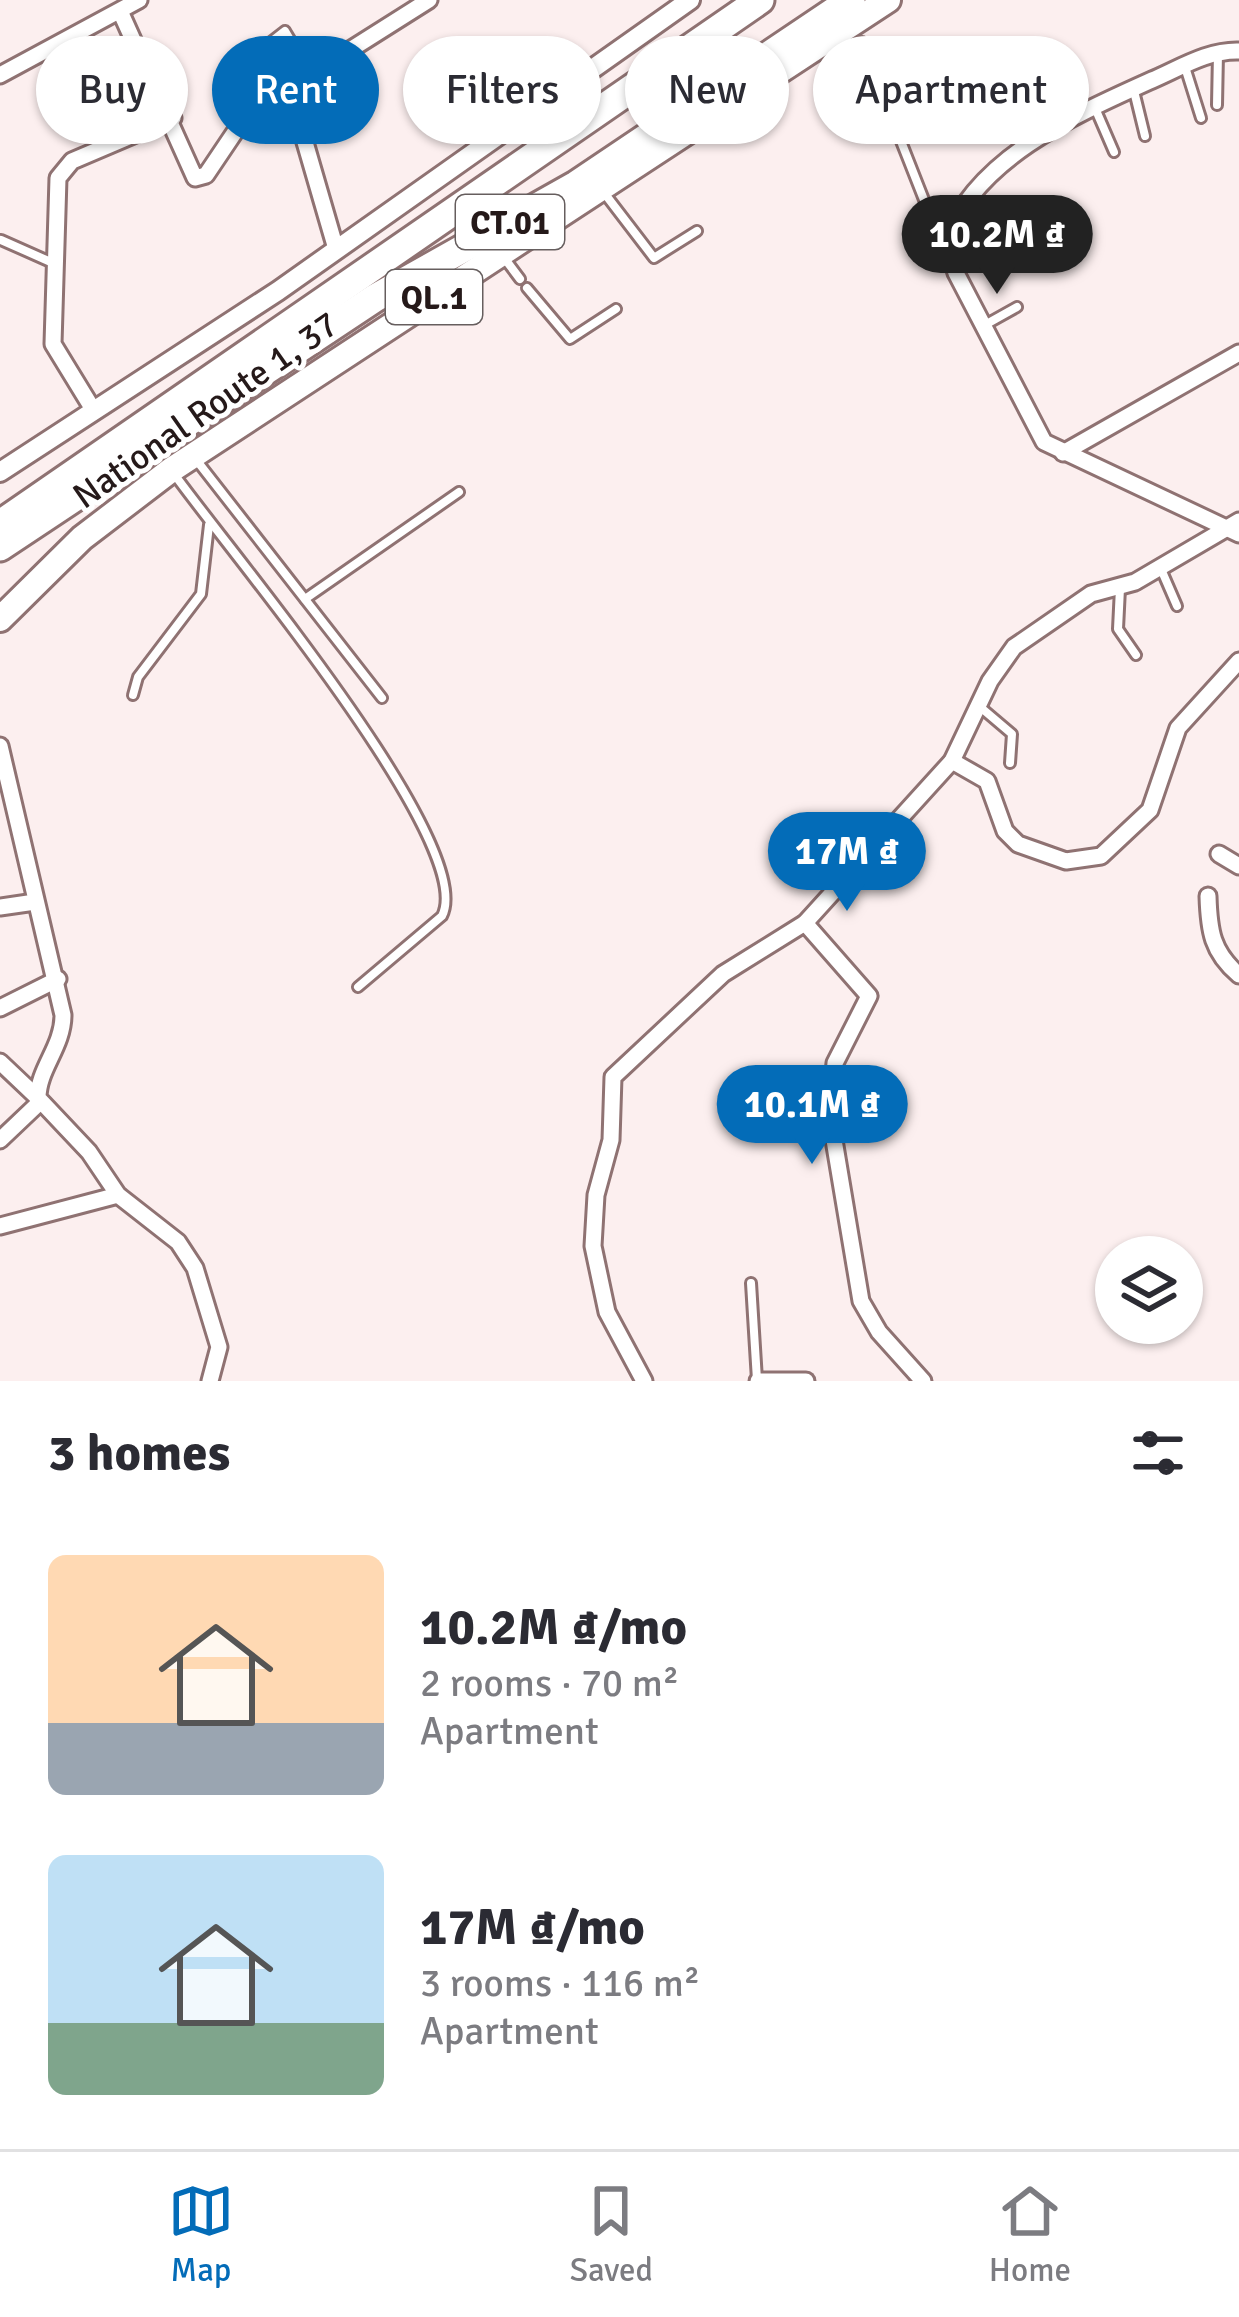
<!DOCTYPE html>
<html lang="en">
<head>
<meta charset="utf-8">
<style>
	body { margin:0; font-family:Signika,sans-serif; background:#f2f2f3; color:#2b2b33; height:100vh; display:flex; flex-direction:column; font-size:45px; white-space:nowrap }
	* { box-sizing:border-box; margin:0 }
	p { font-size:39px; color:#7c7c81 }
	.icon { flex:none; width:66px; height:66px; fill:none; stroke:currentColor; stroke-width:2; stroke-linecap:round; stroke-linejoin:round }
	.map { position:relative; height:1381px; overflow:hidden }
	.sheet { display:flex; flex-direction:column; background:#fff; flex:1 }
	.sheet>* { flex:none }
	.guide { position:absolute; left:36px; top:36px; width:1167px; height:108px; display:flex; gap:24px }
	.tools { position:absolute; left:1095px; top:1236px; display:grid; gap:24px }
	.tools a { display:grid; place-items:center; width:108px; height:108px; border-radius:50%; background:#fff; box-shadow:0 3px 9px #0004; font-size:60px }
	.price { position:absolute; translate:-50% -102px; padding:0 27px; border-radius:42px; background:#036cb8; color:#fff; font-size:39px; line-height:78px; filter:drop-shadow(0 3px 6px #0008) }
	.price::after { content:''; position:absolute; left:50%; top:72px; width:36px; height:27px; margin-left:-18px; background:inherit; clip-path:polygon(0 0,100% 0,50% 100%) }
	.price.on { background:#222; color:#fff }
	ul { padding:0; list-style:none }
	li { display:flex; align-items:center; gap:36px; height:300px; padding:0 48px }
	li span { display:grid; place-items:center; flex:none; width:336px; height:240px; border-radius:18px; color:#555 }
	li>.icon { margin-inline-start:auto }
	span .icon { width:144px; height:144px; fill:#fffc; stroke-width:1 }
	li b { font-size:51px }
	h2 { display:flex; justify-content:space-between; align-items:center; height:144px; padding:0 48px; font-size:51px }
	.pill { padding:0 42px; border-radius:54px; background:#fff; box-shadow:0 3px 9px #0004; font-size:42px; line-height:108px }
	.pill.on { background:#036cb8; color:#fff }
	.dock { display:flex; justify-content:space-around; align-items:center; height:168px; border-top:3px solid #e1e1e2; background:#fff; font-size:33px; color:#7c7c81 }
	.dock a { display:grid; justify-items:center; gap:6px }
	.dock .on { color:#036cb8 }
	.map>svg:first-child { display:block }
	.lines { fill:none; stroke-linecap:round; stroke-linejoin:round }
	.service-casing { stroke:#8f7272; stroke-width:14 }
	.minor-casing { stroke:#8f7272; stroke-width:21 }
	.tertiary-casing { stroke:#8f7272; stroke-width:24 }
	.trunk-casing { stroke:#8f7272; stroke-width:30 }
	.motorway-casing { stroke:#8f7272; stroke-width:33 }
	.service { stroke:#fff; stroke-width:8 }
	.minor { stroke:#fff; stroke-width:15 }
	.tertiary { stroke:#fff; stroke-width:18 }
	.trunk { stroke:#fff; stroke-width:24 }
	.motorway { stroke:#fff; stroke-width:27 }
	.labels { text-anchor:middle; stroke-width:10; stroke-linejoin:round; paint-order:stroke }
	.shield { fill:#fff; stroke:#665e5e; stroke-width:3 }
	.shield-label { font-size:33px; font-weight:bold; fill:#251919 }
	.street-label { font-size:36px; fill:#251919; stroke:#fff }
</style>
</head>
<body>
<div class="map">
<svg width="1239" height="1381" viewBox="0 0 1239 1381">
	<rect width="100%" height="100%" fill="#fcefef"/>
	<g class="lines">
		<g class="service-casing">
			<g id="service">
				<path d="M862,42L928,210L945,239"/>
				<path d="M250,46L267,45L285,31L310,73"/>
				<path d="M1185,67L1201,118"/>
				<path d="M1134,91L1145,136"/>
				<path d="M1217,105L1218,53"/>
				<path d="M1095,108L1114,152"/>
				<path d="M605,194L654,258L697,231"/>
				<path d="M1,240L53,263"/>
				<path d="M505,259L520,279"/>
				<path d="M527,288L570,339L616,309"/>
				<path d="M983,326L1017,307"/>
				<path d="M194,457L382,698"/>
				<path d="M172,471C221,541 479,844 442,916L358,987"/>
				<path d="M1161,569L1177,606"/>
				<path d="M1120,588L1118,629L1136,655"/>
				<path d="M305,599L459,492"/>
				<path d="M133,695L138,677L201,594L209,525"/>
				<path d="M979,706L1012,734L1010,763"/>
				<path d="M751,1283L757,1380"/>
			</g>
		</g>
		<g class="minor-casing">
			<g id="minor">
				<path d="M120,11L195,178L206,175L245,117L291,94"/>
				<path d="M1239,51C1208,50 1180,68 1152,80C1079,113 976,157 946,240L956,273L1044,442L1239,534"/>
				<path d="M0,75L139,0"/>
				<path d="M336,249L291,94L304,79L429,0"/>
				<path d="M94,411L53,344L58,178L72,161L173,118"/>
				<path d="M1063,453L1239,353"/>
				<path d="M0,746L63,1015C63,1047 38,1069 38,1098L89,1152L118,1195L178,1242L195,1268L219,1347L210,1381"/>
				<path d="M952,761L987,781L1005,831L1018,844L1066,861L1101,856L1150,810L1178,728L1239,661"/>
				<path d="M1219,854L1239,866"/>
				<path d="M1208,896C1209,931 1212,952 1239,975"/>
				<path d="M0,907L35,902"/>
				<path d="M805,923L869,996L835,1063L830,1116L861,1301L879,1332L923,1381"/>
				<path d="M0,1008L58,979"/>
				<path d="M0,1062L38,1098"/>
				<path d="M0,1140L40,1102"/>
				<path d="M0,1226L118,1195"/>
				<path d="M644,1381L607,1312L593,1246L596,1195L611,1140L613,1077L723,974L805,923L952,761L990,681L1014,647L1091,594L1135,582L1239,521"/>
				<path d="M758,1381H806"/>
			</g>
		</g>
		<g class="tertiary-casing">
			<path id="tertiary" d="M0,472L278,291L690,0"/>
		</g>
		<g class="trunk-casing">
			<path id="trunk" d="M0,619L82,538L171,470L888,0"/>
		</g>
		<g class="motorway-casing">
			<g id="motorway">
				<path d="M3,522L760,0"/>
				<path d="M0,547L375,298L576,185L851,0"/>
			</g>
		</g>
		<use href="#service" class="service"/>
		<use href="#minor" class="minor"/>
		<use href="#tertiary" class="tertiary"/>
		<use href="#trunk" class="trunk"/>
		<use href="#motorway" class="motorway"/>
	</g>
	<g class="labels">
		<g class="shield">
			<rect x="456" y="195" width="108" height="54" rx="9"/>
			<rect x="386" y="270" width="96" height="54" rx="9"/>
		</g>
		<g class="shield-label">
			<text x="510" y="234">CT.01</text>
			<text x="434" y="309">QL.1</text>
		</g>
		<g class="street-label">
			<text transform="translate(205 409) rotate(-35)" y="13">National Route 1, 37</text>
		</g>
	</g>
</svg>
<div class="tools">
<a><svg class="icon" aria-label="layers" viewBox="0 0 24 24"><path d="M12 4l9 5-9 5-9-5zM3 14l9 5 9-5"/></svg></a>
</div>
<b class="price on" style="left:997px;top:297px">10.2M ₫</b>
<b class="price" style="left:847px;top:914px">17M ₫</b>
<b class="price" style="left:812px;top:1167px">10.1M ₫</b>
<div class="guide">
<a class="pill">Buy</a>
<a class="pill on">Rent</a>
<a class="pill">Filters</a>
<a class="pill">New</a>
<a class="pill">Apartment</a>
</div>
</div>
<section class="sheet">
<h2>3 homes<svg class="icon" aria-label="filters" viewBox="0 0 24 24"><path d="M4 7h16M4 17h16"/><circle cx="9" cy="7" r="2"/><circle cx="15" cy="17" r="2"/></svg></h2>
<ul>
<li><span style="background:linear-gradient(#ffd9b3 70%,#9aa5b1 0)"><svg class="icon" aria-label="home" viewBox="0 0 24 24"><path d="M3 11l9-7 9 7M6 9v11h12V9"/></svg></span><div><b>10.2M ₫/mo</b><p>2 rooms · 70 m²</p><p>Apartment</p></div></li>
<li><span style="background:linear-gradient(#bfe0f5 70%,#7fa58c 0)"><svg class="icon" aria-label="home" viewBox="0 0 24 24"><path d="M3 11l9-7 9 7M6 9v11h12V9"/></svg></span><div><b>17M ₫/mo</b><p>3 rooms · 116 m²</p><p>Apartment</p></div></li>
</ul>
</section>
<nav class="dock">
<a class="on"><svg class="icon" aria-label="map" viewBox="0 0 24 24"><path d="M3 6l6-2 6 2 6-2v14l-6 2-6-2-6 2zM9 4v14M15 6v14"/></svg>Map</a>
<a><svg class="icon" aria-label="saved" viewBox="0 0 24 24"><path d="M7 4h10v16l-5-4-5 4z"/></svg>Saved</a>
<a><svg class="icon" aria-label="home" viewBox="0 0 24 24"><path d="M3 11l9-7 9 7M6 9v11h12V9"/></svg>Home</a>
</nav>
</body>
</html>
